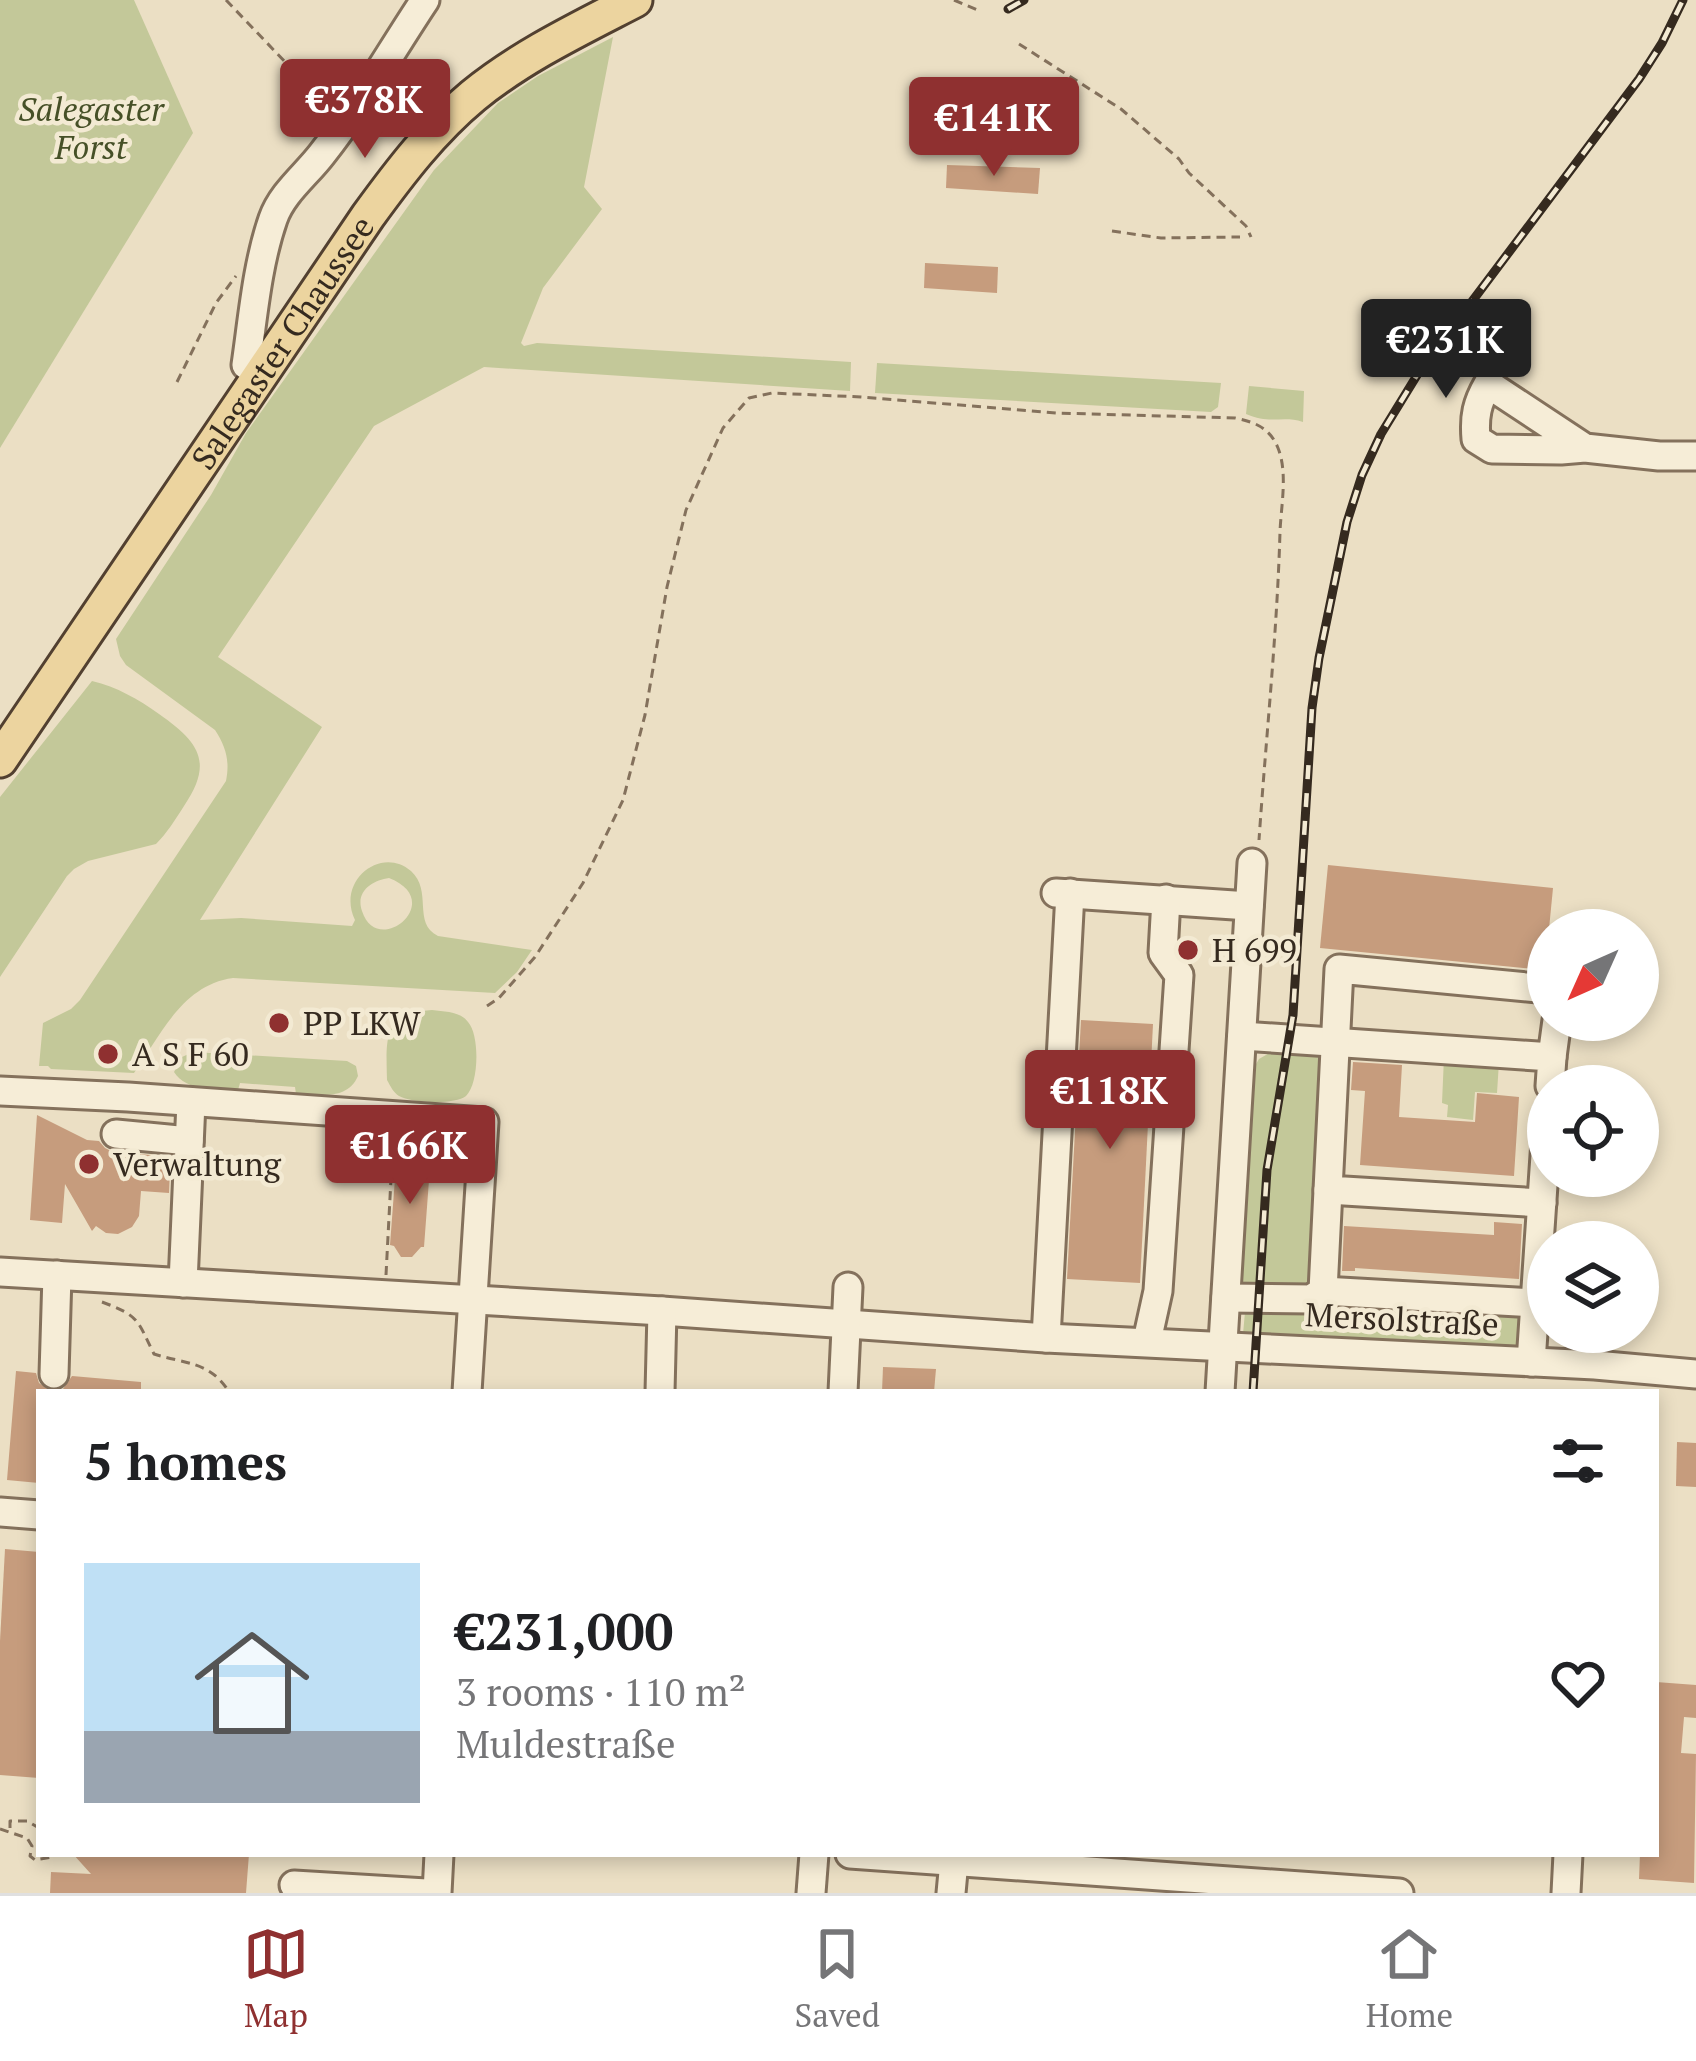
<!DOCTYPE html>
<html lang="en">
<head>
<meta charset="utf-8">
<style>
	body { margin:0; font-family:"PT Serif",serif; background:#f2f2f2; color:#202124; height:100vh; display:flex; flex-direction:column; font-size:45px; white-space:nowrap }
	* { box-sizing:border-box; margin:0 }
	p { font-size:39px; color:#757577 }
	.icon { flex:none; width:66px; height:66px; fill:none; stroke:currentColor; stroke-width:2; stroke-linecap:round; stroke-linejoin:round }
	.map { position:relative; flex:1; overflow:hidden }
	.side { position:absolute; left:36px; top:1389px; width:1623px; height:468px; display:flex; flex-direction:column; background:#fff; border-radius:0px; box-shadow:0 6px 18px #0003 }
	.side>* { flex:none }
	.needle { width:78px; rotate:225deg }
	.buttons { position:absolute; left:1527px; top:909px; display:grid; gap:24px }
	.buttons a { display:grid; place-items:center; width:132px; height:132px; border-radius:50%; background:#fff; box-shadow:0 6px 18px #0003; font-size:60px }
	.price { position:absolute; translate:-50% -102px; padding:0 27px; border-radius:12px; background:#8f3030; color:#fff; font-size:39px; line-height:78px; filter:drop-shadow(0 3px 6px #0008) }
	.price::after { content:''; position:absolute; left:50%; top:72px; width:36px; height:27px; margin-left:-18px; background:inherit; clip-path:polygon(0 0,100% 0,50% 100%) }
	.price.on { background:#222; color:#fff }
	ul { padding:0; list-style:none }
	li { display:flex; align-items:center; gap:36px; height:300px; padding:0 48px }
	li span { display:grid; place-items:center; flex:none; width:336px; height:240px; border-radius:0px; color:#555 }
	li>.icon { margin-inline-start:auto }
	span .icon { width:144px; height:144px; fill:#fffc; stroke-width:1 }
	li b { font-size:51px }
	h2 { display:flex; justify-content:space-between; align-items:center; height:144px; padding:0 48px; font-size:51px }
	.menu { display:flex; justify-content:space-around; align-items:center; height:168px; border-top:3px solid #e0e0e0; background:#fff; font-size:33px; color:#757577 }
	.menu a { display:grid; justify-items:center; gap:6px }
	.menu .on { color:#8f3030 }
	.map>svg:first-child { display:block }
	.green { fill:#c3c899; fill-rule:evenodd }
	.building { fill:#c69c7d }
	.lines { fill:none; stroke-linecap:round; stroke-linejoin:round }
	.minor-casing { stroke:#84715c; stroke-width:33 }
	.major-casing { stroke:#524030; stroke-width:39 }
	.path { stroke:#84715c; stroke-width:3; stroke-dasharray:9 6; stroke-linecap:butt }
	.minor { stroke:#f6edd7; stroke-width:27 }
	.major { stroke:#ecd49f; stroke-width:33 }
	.rail-casing { stroke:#352a1f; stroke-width:9 }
	.rail { stroke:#f3ead3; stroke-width:4.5; stroke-dasharray:14; stroke-linecap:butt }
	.poi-dot { fill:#8f3030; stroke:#f3ead3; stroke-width:4.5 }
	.labels { text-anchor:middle; stroke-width:9; stroke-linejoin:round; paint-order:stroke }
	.park-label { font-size:33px; font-style:italic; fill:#465027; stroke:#f3ead3 }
	.street-label { font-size:33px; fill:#352a1f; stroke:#f3ead3 }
	.poi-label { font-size:33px; fill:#352a1f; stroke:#f3ead3; text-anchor:start }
</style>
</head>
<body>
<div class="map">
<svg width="1696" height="1893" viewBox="0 0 1696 1893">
	<rect width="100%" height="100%" fill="#ebdfc4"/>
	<g class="green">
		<path d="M0,0H134L193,133L0,448Z"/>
		<path d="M613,37L584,187L602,209L543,288L521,343L524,346L537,343L851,362L850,391L484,367L374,426L218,657L322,727L200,920L241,918L352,926L355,920C336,881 381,845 411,871C433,891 412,923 438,936L532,950L517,972L495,993L233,978C182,985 161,1035 134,1073L51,1069L48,1066H39L43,1023L71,1009L80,1000L226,781C230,761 226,747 215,730L126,665L120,656L116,639L211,495L246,433L434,170L498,103L538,76ZM389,878C448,901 377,959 362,911C355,891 373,880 389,878Z"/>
		<path d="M877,363L1221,383L1218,407L1211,412L875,393Z"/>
		<path d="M1249,386L1304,391L1303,422C1282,415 1271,425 1246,414Z"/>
		<path d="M92,681C117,687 138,699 159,714C199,742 214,762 184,806C175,820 167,833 156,844L88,861L74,869L67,876L0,977V797Z"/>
		<path d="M432,1010C445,1012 460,1011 468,1022C480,1035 479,1084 466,1096C455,1105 411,1103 399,1096C393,1092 391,1087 387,1080C386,1037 383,1013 432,1010Z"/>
		<path d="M1278,1048L1316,1052L1322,1056L1311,1280L1307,1286L1251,1287L1242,1282L1239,1273L1253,1069L1259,1059Z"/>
		<path d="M193,1052L347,1061L356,1066L358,1076C347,1101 320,1094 296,1094L295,1087L240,1083L238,1090C215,1089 187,1092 174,1072L182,1057Z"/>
		<path d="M1444,1057L1499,1062L1497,1093L1475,1092L1473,1120L1447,1117L1448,1105L1442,1103Z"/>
		<path d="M1334,1302L1522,1313L1524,1345L1514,1351L1243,1334L1245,1312H1295Z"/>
	</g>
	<g class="building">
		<path d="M947,165L1040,168L1038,194L946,188Z"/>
		<path d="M925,263L998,267L997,293L924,288Z"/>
		<path d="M1328,865L1553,888L1545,970L1320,948Z"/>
		<path d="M1081,1020L1153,1024L1140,1283L1067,1279Z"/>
		<path d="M1353,1062L1402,1065L1399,1117L1475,1122L1477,1093L1519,1097L1514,1176L1360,1165L1365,1091L1351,1090Z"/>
		<path d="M37,1115L87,1140L99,1141L105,1148L113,1152L151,1155L142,1168L170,1170L169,1193L141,1191L139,1216L132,1227L118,1234L106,1233L96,1226L92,1231L65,1184L62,1223L30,1220Z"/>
		<path d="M414,1156L425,1167H430L424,1247H421L412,1257H401L394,1246L390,1245L396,1165Z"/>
		<path d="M1494,1222L1522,1224L1519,1279L1355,1268V1271H1342L1344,1226L1494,1235Z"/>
		<path d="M883,1367L936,1369L934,1392H882Z"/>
		<path d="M16,1371L36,1373L39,1383L52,1392L63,1389L72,1376L141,1382V1392H39V1483L7,1480Z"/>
		<path d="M1677,1442L1696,1443V1487L1676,1486Z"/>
		<path d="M5,1549L39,1552V1778L0,1775V1641Z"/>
		<path d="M1656,1682L1696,1685V1718L1684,1717L1681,1753L1696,1754L1694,1883L1639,1879L1640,1854H1656Z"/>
		<path d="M73,1854H249L246,1893H50L51,1872L91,1874Z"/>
	</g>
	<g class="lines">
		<g class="minor-casing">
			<g id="minor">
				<path d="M246,365C253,317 257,265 273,219C282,193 306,175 322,154C360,106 391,51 425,0"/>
				<path d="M1585,448L1488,384C1477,403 1474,416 1476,439L1492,449L1561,450L1585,448L1659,456H1696"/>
				<path d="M1056,893L1249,906"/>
				<path d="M1242,1036L1552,1057L1550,1086"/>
				<path d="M1552,1057L1557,1020"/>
				<path d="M0,1091L128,1097L484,1122L467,1392"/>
				<path d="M116,1134L189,1141"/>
				<path d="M1542,1203L1328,1190L1339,969L1548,989"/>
				<path d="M0,1272L662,1311L1046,1338L1595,1365L1696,1374"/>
				<path d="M183,1283L191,1102"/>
				<path d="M1323,1291L1535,1303"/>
				<path d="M1226,1298L1311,1299L1323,1291L1328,1190"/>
				<path d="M1046,1338L1070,893"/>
				<path d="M1147,1341L1158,1291L1179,975L1163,953L1166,899"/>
				<path d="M1531,1362L1548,1111"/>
				<path d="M54,1374L57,1275"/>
				<path d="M660,1392L662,1311"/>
				<path d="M843,1392L848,1287"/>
				<path d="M1220,1392L1252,863"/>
				<path d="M0,1512L39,1515"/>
				<path d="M850,1854L1399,1893"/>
				<path d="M294,1885L426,1893"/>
				<path d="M437,1893L439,1854"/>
				<path d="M811,1893L814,1854"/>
				<path d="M951,1893L954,1861"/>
				<path d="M1566,1893L1568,1854"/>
			</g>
		</g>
		<g class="major-casing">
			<g id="major">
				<path id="s1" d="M0,760L368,216C400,172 432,130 473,96C522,56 579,29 635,0"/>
			</g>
		</g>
		<g class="path">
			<path d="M226,0L330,109"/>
			<path d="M954,0L980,11"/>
			<path d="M1019,44L1121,109L1179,159L1189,173L1246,226L1251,237"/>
			<path d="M1112,231L1161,238L1240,237"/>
			<path d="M177,382L216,303L236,276"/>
			<path d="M487,1006L499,998L535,957L583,883L623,800L645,715L667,587L686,510L723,428L749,398L772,393L861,397L1057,413L1235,418C1255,422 1270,428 1278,448C1288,473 1281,506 1280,532C1277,635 1266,737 1259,840"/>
			<path d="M386,1275L393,1140"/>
			<path d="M102,1302C140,1316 137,1320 154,1354C185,1364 210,1361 229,1392"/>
			<path d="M10,1828V1821H27L39,1828"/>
			<path d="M0,1829L27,1838L32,1846L30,1856L35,1860L52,1857V1854"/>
		</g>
		<use href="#minor" class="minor"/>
		<use href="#major" class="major"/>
		<g class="rail-casing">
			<g id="rail">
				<path d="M1008,9L1024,0"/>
				<path d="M1253,1392L1267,1170L1293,1015L1312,708L1319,658L1347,522L1362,475L1381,434L1419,372L1639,79L1662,43L1683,0"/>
			</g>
		</g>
		<use href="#rail" class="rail"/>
	</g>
	<g class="poi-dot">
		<circle cx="1188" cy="950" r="12"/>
		<circle cx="279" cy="1023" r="12"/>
		<circle cx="108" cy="1054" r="12"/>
		<circle cx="89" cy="1164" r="12"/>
	</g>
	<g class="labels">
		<g class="park-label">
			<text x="91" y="121">Salegaster<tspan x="91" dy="38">Forst</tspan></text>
		</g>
		<g class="street-label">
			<text dy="12" stroke="none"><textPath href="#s1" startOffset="504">Salegaster Chaussee</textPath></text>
			<text transform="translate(1402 1319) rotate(3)" y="12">Mersolstraße</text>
		</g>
		<g class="poi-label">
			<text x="1212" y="962">H 699</text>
			<text x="303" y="1035">PP LKW</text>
			<text x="132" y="1066">A S F 60</text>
			<text x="113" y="1176">Verwaltung</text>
		</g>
	</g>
</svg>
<div class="buttons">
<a><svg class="needle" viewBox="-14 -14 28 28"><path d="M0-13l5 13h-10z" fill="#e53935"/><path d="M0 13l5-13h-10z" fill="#757577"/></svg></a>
<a><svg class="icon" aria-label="locate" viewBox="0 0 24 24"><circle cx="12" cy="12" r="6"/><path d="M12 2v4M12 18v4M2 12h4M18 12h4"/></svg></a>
<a><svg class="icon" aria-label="layers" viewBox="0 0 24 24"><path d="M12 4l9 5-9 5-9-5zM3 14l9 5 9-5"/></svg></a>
</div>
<b class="price" style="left:365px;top:161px">€378K</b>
<b class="price" style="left:994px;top:179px">€141K</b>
<b class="price on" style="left:1446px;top:401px">€231K</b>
<b class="price" style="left:1110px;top:1152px">€118K</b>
<b class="price" style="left:410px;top:1207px">€166K</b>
<section class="side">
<h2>5 homes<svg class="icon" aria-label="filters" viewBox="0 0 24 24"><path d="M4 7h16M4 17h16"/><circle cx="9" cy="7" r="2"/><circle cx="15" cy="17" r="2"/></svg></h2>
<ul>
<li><span style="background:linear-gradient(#bfe0f5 70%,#9aa5b1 0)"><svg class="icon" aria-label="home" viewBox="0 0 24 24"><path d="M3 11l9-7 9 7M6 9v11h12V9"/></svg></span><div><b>€231,000</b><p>3 rooms · 110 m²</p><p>Muldestraße</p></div><svg class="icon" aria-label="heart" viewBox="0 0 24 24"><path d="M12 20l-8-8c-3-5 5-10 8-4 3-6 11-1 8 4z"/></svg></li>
</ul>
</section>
</div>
<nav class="menu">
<a class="on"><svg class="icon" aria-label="map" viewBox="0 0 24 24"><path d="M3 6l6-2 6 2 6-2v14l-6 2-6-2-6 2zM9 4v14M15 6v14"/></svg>Map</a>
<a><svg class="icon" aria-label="saved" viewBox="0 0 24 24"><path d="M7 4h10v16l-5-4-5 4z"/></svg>Saved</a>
<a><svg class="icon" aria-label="home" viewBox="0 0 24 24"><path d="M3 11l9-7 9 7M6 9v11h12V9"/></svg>Home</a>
</nav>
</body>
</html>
